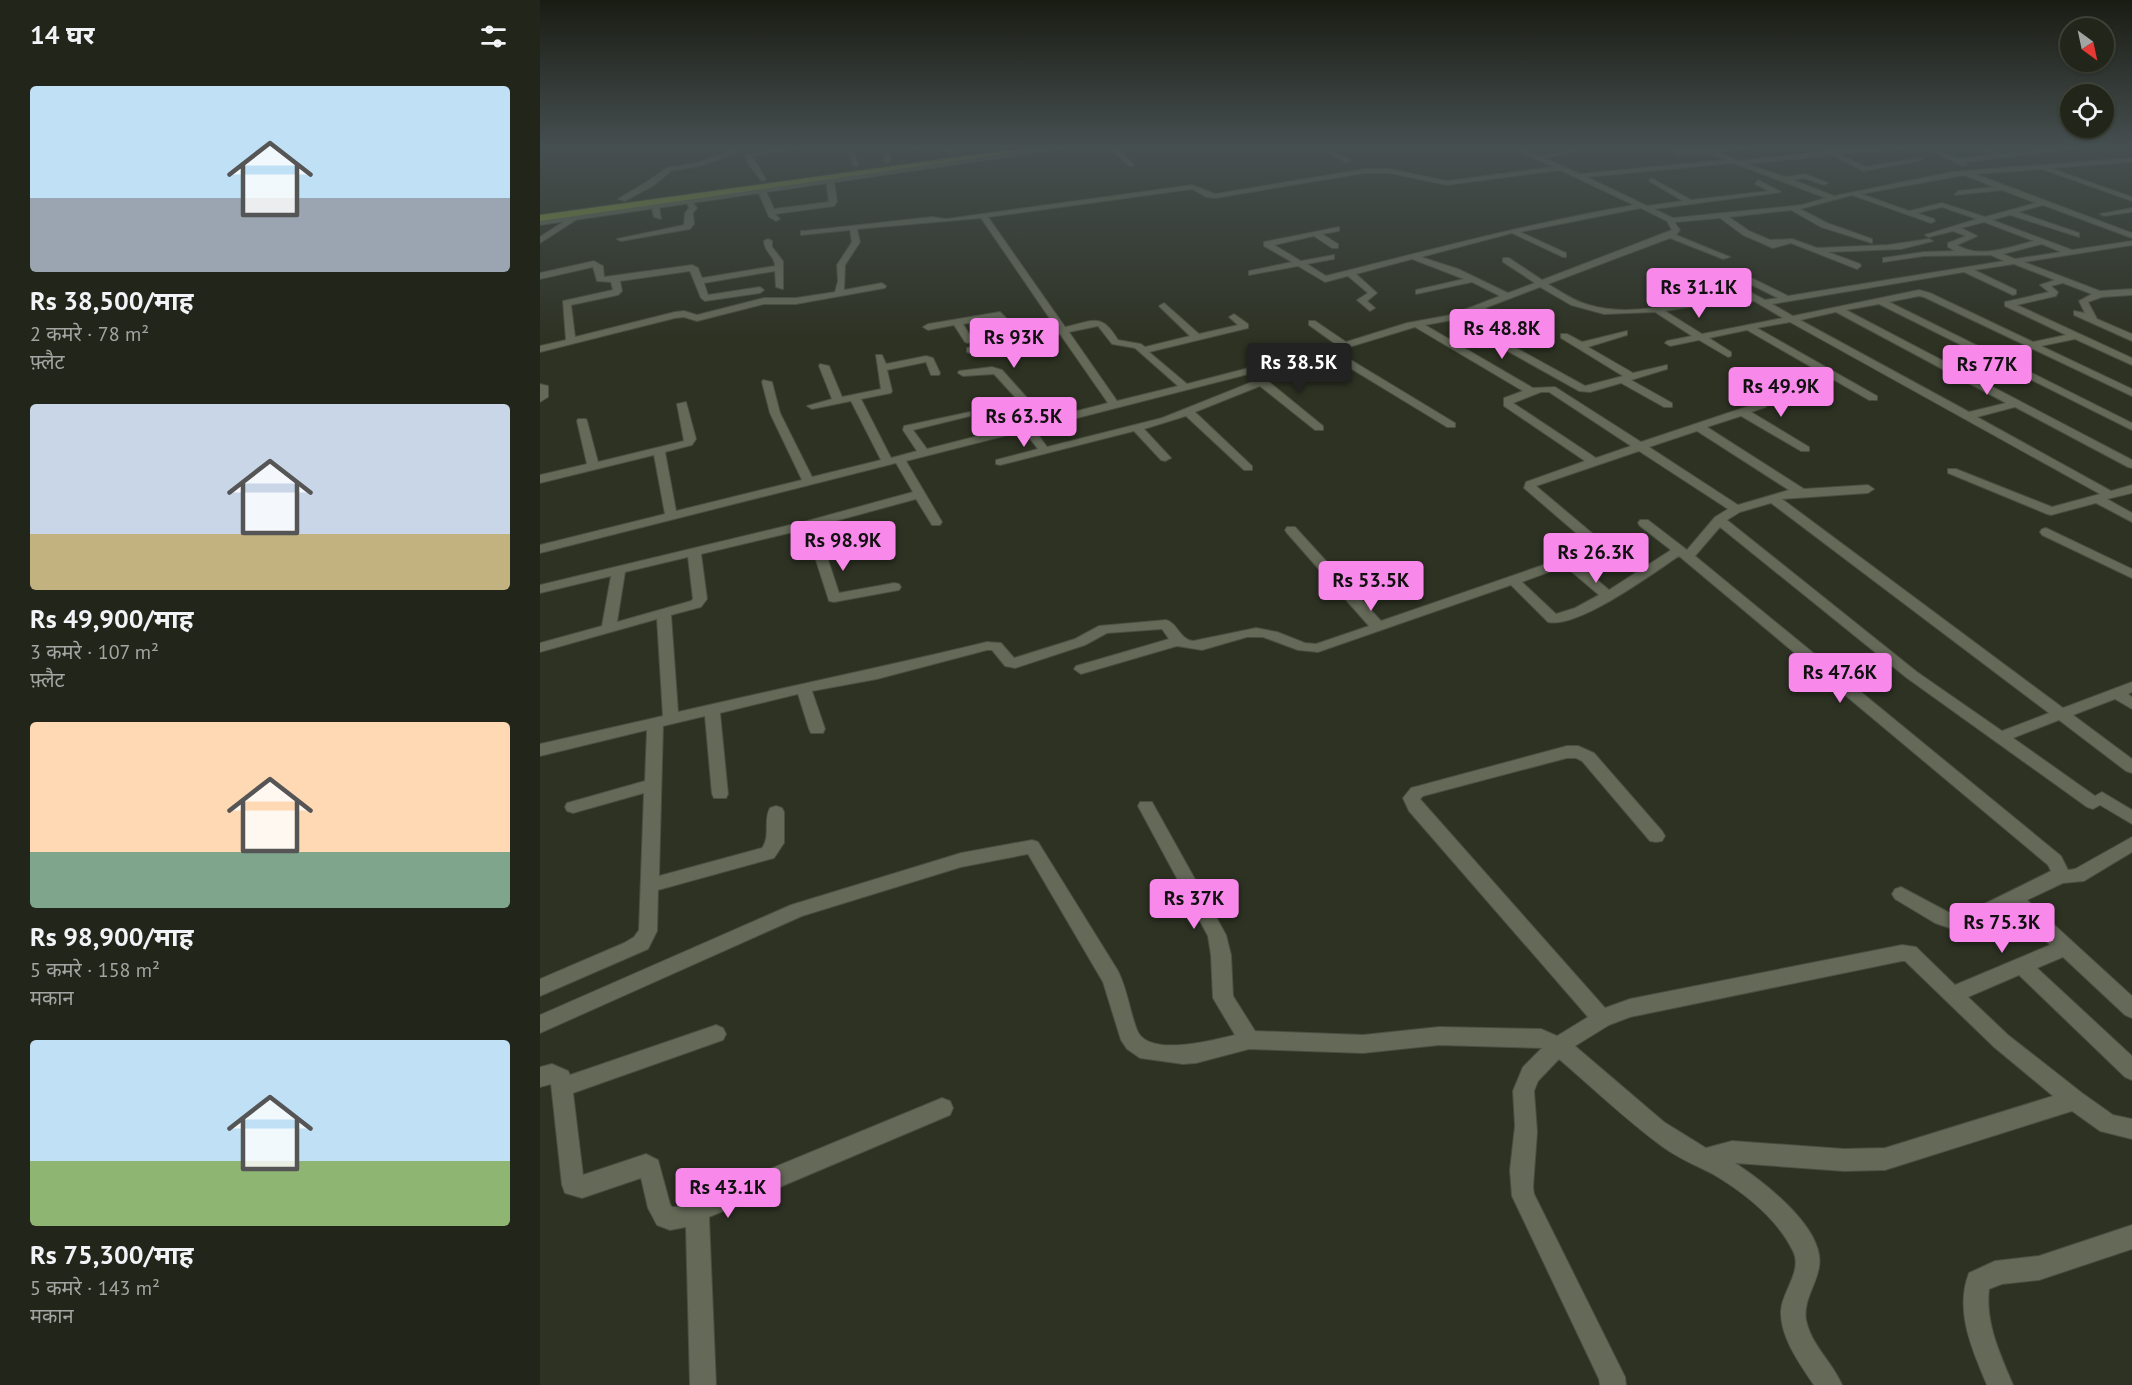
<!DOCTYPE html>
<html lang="hi">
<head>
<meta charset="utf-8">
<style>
	body { margin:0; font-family:"PT Sans","Noto Sans Devanagari",sans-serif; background:#2e3227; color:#f1f3f6; height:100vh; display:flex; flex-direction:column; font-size:22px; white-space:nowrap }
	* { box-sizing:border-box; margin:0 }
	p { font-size:20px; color:#a2a5a2 }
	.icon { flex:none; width:33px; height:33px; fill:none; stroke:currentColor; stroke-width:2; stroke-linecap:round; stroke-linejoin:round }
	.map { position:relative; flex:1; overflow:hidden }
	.sheet { display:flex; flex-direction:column; background:#22261a; width:540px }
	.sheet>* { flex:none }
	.needle { width:39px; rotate:147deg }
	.buttons { position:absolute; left:1520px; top:18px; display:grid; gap:12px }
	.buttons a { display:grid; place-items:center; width:54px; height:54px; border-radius:50%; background:#22261a; box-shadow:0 2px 4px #0004,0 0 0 2px #3f4339; font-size:30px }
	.price { position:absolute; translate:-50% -51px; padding:0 14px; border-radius:6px; background:#f888ea; color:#111; font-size:20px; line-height:39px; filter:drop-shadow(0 2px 3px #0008) }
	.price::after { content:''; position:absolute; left:50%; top:36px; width:18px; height:14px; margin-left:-9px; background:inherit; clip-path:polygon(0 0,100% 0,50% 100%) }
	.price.on { background:#222; color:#fff }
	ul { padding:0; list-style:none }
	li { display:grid; align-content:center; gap:12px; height:318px; padding:0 30px }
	li span { display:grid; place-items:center; height:186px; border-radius:6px; color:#555 }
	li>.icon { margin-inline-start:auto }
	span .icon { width:108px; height:108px; fill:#fffc; stroke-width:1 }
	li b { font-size:26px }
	h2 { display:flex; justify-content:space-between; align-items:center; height:72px; padding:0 30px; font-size:26px }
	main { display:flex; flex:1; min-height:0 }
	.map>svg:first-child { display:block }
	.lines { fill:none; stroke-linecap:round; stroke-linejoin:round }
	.minor-casing { stroke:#4a4e41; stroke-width:2 }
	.tertiary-casing { stroke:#4a4e41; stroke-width:2 }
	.trunk-casing { stroke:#4a4e41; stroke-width:2 }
	.minor { fill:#646958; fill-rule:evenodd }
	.tertiary { fill:#646958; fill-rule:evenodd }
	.trunk { fill:#7e9438; fill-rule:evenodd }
</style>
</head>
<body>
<main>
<section class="sheet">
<h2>14 घर<svg class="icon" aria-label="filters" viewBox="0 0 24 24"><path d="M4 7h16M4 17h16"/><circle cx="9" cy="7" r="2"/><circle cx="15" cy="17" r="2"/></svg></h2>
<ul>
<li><span style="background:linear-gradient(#bfe0f5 60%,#9aa5b1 0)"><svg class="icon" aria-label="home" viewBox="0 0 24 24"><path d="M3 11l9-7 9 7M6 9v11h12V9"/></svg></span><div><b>Rs 38,500/माह</b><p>2 कमरे · 78 m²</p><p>फ़्लैट</p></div></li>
<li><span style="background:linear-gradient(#c9d6e8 70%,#c2b280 0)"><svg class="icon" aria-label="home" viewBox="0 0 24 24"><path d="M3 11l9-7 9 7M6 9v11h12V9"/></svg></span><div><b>Rs 49,900/माह</b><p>3 कमरे · 107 m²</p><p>फ़्लैट</p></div></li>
<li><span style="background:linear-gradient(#ffd9b3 70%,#7fa58c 0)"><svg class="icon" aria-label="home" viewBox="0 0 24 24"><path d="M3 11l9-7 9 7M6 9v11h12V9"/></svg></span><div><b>Rs 98,900/माह</b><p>5 कमरे · 158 m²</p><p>मकान</p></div></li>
<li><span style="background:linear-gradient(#bfe0f5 65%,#8fb573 0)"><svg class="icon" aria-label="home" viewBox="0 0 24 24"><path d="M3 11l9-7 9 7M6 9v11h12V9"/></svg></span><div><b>Rs 75,300/माह</b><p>5 कमरे · 143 m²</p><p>मकान</p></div></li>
</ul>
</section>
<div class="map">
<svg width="1592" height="1385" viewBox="0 0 1592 1385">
	<rect width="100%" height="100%" fill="#2d3223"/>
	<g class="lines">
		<g class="minor-casing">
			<g id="minor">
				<path d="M192,147H198V152L160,166L131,171L114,185L85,201L78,199L108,181L127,168L157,163L192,150Z"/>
				<path d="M252,147H268L212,156L226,179L222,181L209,165L205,155Z"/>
				<path d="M346,147H352L350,161L347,163L344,161Z"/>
				<path d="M370,147H386L368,151L365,149Z"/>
				<path d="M402,147H408L412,152L407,153Z"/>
				<path d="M569,147H576L593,164V166H589Z"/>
				<path d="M776,147H784L811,161L806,162Z"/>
				<path d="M970,147H978L998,156L1036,149V151L1004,158L1040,174L1185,160L1169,153L1140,155L1120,147L1141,151L1161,149L1158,147L1171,149L1226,147L1179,152L1199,161L1323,147H1368L1365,149L1300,154L1325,167L1380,158L1383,160L1324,171L1292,155L1207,164L1245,177L1265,174L1288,183L1284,185L1264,178L1253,180L1294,196L1412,172L1592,158V162L1510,168L1592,197V201L1502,169L1435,174L1592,233V238L1503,205L1478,212L1539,233V237L1470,215L1452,220L1532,250L1592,241V245L1484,262L1560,291L1592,289V295L1562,297L1548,302L1557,319L1592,334V341L1534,315V311L1545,313L1539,301L1552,294L1523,283L1511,286L1518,292L1516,296L1477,305L1592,358V365L1535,339L1501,346L1592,389V396L1493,349L1460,357L1592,423V430L1339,304L1306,310L1592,460V468L1588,467L1475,407L1437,417L1571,491L1592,485V493L1567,499L1592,513V522L1556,503L1511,515L1507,514L1408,473V469H1416L1512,507L1560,494L1250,322L1217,328L1337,396V400H1329L1207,330L1169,338L1191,352V356L1188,357L1159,340L1130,346L1125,343L1127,341L1152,336L1115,312L1064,314L1031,305L1000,287L945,308L1006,339V343H1000L936,311L920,317L1045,386L1083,376L1021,338V334H1027L1042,342L1087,331V335L1048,347L1093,373L1127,365V369L1091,380L1132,403V407H1124L1081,383L1050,392L1039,391L912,320L885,325L993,388L1015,387L1101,442L1218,403H1226V407L1211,412L1269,447V451H1261L1201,416L1167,427L1264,489L1328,485L1334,489L1328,493L1242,499L1523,708L1592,682V692L1588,694L1592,697V709L1575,699L1533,715L1592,759V773L1586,771L1519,720L1473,738L1555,796L1562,792L1592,810V824L1560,805L1553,809L1547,807L1367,678L1180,527L1155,556L1521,856L1528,870L1535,869L1592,837V852L1544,881L1523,883L1487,900L1592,996V1018L1585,1015L1523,957L1497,968L1592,1056V1080L1585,1077L1479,975L1428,997L1468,1035L1542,1093L1573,1115L1592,1119V1139L1560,1131L1532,1111L1345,1170L1304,1171L1195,1163C1223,1181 1286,1229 1279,1267C1276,1286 1263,1300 1266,1320C1271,1345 1293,1363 1302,1385H1274C1260,1364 1240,1337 1241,1311C1242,1291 1263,1271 1253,1251C1237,1218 1202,1191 1171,1173C1155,1165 1138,1158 1123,1147C1086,1120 1053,1088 1019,1059L998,1081L994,1091L997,1132L993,1187L994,1194L1085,1377L1086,1385H1060L1059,1379L972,1196L970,1170L975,1126L973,1091L983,1067L1002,1048L899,1045L823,1053L709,1049L656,1063L643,1064L600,1058L587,1049L581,1040L563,982L488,854L421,867L262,916L0,1033V1015L251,905L421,853L492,840L498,842L578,971C588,992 589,1009 597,1030C608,1058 673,1040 695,1035L673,998L671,955L668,936L598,806L600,802H612L686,935L691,955L693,996L715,1031L823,1035L899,1027L1001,1029L1017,1036L1048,1017L869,811L863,798L871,788L1027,746H1038L1054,753L1122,831L1125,836L1122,841L1116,842L1110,841L1042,761L1036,758H1027L883,796L880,799L1065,1008L1090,999L1362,945L1376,947L1415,985L1510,945L1471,908L1421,932L1395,923L1355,899L1352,894L1355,889L1361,887L1408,912L1420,916L1511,871L1508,865L1139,556C1113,573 1038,629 1008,622L971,585L778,652L758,650L723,637H707L662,650L637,646L541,674L534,669L536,666L629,639L622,629L567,633L545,645L475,668L465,666L452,650H447L337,679L272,691L285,729L283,733H271L269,729L258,694L180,713L188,794L186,798H174L172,794L165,716L123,726L119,876L222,848C231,836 223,820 230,808L236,806L242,808L244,812V843L234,858L118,890L117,931L108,949L0,996V979L84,943L94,937L99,930L104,793L33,813L27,811L25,807L27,803L105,781L107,730L0,756V744L123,716L117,619L0,652V643L62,626L71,576L0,593V585L267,521L373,492L356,463L0,553V545L125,514L114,455L0,483V475L47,464L37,421L38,419H46L47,421L58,462L144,441L137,404L146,402L156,439L152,445L125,452L136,511L262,480L230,413L222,382L223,380L232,382L240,413L272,477L341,460L311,401L272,409L267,406L292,399L279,366L280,364L289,366L302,397L341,389L336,355H342L346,364L386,356L393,358L400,373L399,375H391L386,362L347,370L352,391L351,393L321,399L351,458L377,451L363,430L364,426L430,412V416L373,430L387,449L497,421L454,374L423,376L418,373L419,371L452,367L462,370L506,419L568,403L520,334L430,353L427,352V348L475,338L458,318L423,324L433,340L428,343L425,342L414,325L388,330L383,327L388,324L460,312L484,336L517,329L441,218L317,229L320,242L305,265L304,290L342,283L346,286L345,288L256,304H224L157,321L144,317L135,318L0,352V346L26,340L23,301L73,290L71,282L57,281L53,267L0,279V273L54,261L63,266L64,277L152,265L158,268L162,278L235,266C235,256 224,252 224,241L228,239L232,241V247L243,261V289L236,287L235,271L164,283L168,295L220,287L224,290L220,293L165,301L161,298L150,271L80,281L82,291L78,295L31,305L35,337L135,312L144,311L157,315L224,298H256L295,292L298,281L297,265L312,242L310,230L261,235V231H264L392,217L406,219L652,185L675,194L825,169H849L907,181L1013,167ZM1193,163L1286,198L1262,205L1133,218L1114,209L1241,192L1218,180L1215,184L1229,191L1151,200L1111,178L1109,181L1143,201L1107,206L1047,177ZM1020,170L1094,205C990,223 889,250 786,276L767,264L794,259V255L761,261L734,245L774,236L792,248H798V244L782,234L799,231V227L724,242V246L752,262L709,271V275L758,266L785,282L808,276L828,293L817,300L830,311L835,308L827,301L837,293L816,274L872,259L924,279L876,290V294L932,282L960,296L911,315L867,323L806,342L775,321H769V325L797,345L647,384L609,352L708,328V324L694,314L689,317L698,325L659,334L624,303L619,306L621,308L650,336L605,347L601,344L578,340C561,312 554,321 525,327L448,217L652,189L666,197L675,198L825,173H849L907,185ZM1424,175L1454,187L1418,191L1415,195L1462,190L1496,203L1445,217L1402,203L1369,211L1321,194ZM1312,195L1391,223L1395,221L1394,219L1377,213L1402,207L1437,219L1385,235L1389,237L1413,231L1426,236L1408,243V247L1415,251L1384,252L1343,258V262L1384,256L1451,255L1464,261L1248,296L1201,273L1140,286L1144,289L1180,282L1205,296C1154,296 1099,320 1049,305C1034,301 1021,292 1008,284L1130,238L1183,259L1190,257L1136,235L1140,230L1135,223L1136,222L1180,218L1203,235L1233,248L1251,243L1317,269L1321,266L1320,264L1288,252L1361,249L1393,241L1389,239L1348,245L1277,248L1252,239L1230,240L1209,231L1189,217L1251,210L1281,227L1332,243V239L1287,223L1260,209ZM1101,208L1127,221L1132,230L1002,280L969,258H963V262L995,283L968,293L918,269L881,257L972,233L1023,257H1026V253L980,232ZM1444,222L1494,241C1470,247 1440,259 1417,245L1437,236L1421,228ZM1502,244L1521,252L1475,259L1463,254ZM1474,264L1515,280L1500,285L1509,292L1465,302V306L1526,335L1493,342L1390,293L1379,290L1253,316L1232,304L1424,272L1473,295L1476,294V290L1434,270ZM1200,279L1238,298L1225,300L1189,281ZM1379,296L1384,297L1485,345L1452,353L1349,302ZM1214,301L1243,318L1162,334L1125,311L1170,304ZM1296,312L1466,403L1429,412L1260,320ZM558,326L572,344L595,348L638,386L577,401L529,332ZM875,327L983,391L964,398V406L1045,461L986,482L984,488L1049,544L1012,562L841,621L755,527H747L745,530L747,533L829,626L776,644L765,643L737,632L716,628L653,641C639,639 638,623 626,620L559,626L535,639L474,658L461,643L447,642C344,667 241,688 138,712L131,615L161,607L167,599L161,554L266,529L289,601L294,602L359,590L361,587L359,584L354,583L299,593L277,526L376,499L392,525H400L402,522L366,461L484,431L498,449L456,460V464L460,465L594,431L621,460L625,461L631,458L604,429L646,416L704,470H712V466L655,412L720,386L775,430H783V426L729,382L770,366V362H762L622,418L507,447L494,429L787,354L907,427H915V423L796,351ZM1001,392H1009L1091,446L1056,458L973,403ZM1157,431L1249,490L1198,505L1109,447ZM1099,451L1188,509L1175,517L1147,550L1108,520H1100L1098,523L1100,526L1131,550L1069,590L1035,561L1061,549L1062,546L1059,539L996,486ZM1231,503L1509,713L1462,731L1377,672L1187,520L1200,512ZM148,557L153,599L151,601L77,622L85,572ZM1025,566L1059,595L1035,608L1016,614L982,582ZM1362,961H1365L1454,1047L1513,1096L1345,1148L1304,1149L1192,1141L1166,1148L1124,1122L1035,1046L1069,1025L1090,1017Z"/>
				<path d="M1383,147H1391L1418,159L1450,155L1432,147H1440L1460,154L1530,147H1550L1425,162L1427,164L1424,166Z"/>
				<path d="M312,152L315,154L318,166L313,165L309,154Z"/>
				<path d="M290,179L294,181L297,202L294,206L235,214L240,219L236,221L229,217L218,191L225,189L234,209L289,202L286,181Z"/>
				<path d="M150,199L157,208L153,213L154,224L150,229L81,241L77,239L144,225L145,213L149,208L146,201Z"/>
				<path d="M115,204L119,206L121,219L114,217L111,206Z"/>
				<path d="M1592,208V212L1564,216L1560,214Z"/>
				<path d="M35,214L42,216L0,243V237Z"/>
				<path d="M0,384L8,386V397L0,402Z"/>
				<path d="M1506,528L1592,569V578L1502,535L1500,532L1502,529Z"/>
				<path d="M176,1025L183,1028L186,1034L183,1040L33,1093L43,1175L106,1154L118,1160L130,1204L132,1207H138L402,1098L410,1101L413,1108L410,1115L169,1217L176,1385H150L146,1227L130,1230L117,1225L108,1208L101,1178L42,1198L25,1193L22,1185L11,1084L0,1087V1067L12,1064L28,1071L30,1075Z"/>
				<path d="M1592,1225V1249L1499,1280L1462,1284L1449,1289C1445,1323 1460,1354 1473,1385H1447C1433,1351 1414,1311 1429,1273L1455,1261L1499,1256Z"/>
			</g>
		</g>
		<g class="tertiary-casing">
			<path id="tertiary" d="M518,147H537L0,225V219Z"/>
		</g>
		<g class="trunk-casing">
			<path id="trunk" d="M492,147H512L0,221V215Z"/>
		</g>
		<use href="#minor" class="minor"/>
		<use href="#tertiary" class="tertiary"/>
		<use href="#trunk" class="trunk"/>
	</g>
	<linearGradient id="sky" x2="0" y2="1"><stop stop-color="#191c13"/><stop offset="0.43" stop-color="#464f50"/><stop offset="1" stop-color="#464f50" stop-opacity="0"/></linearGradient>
	<rect width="1592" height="341" fill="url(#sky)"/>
</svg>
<div class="buttons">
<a><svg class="needle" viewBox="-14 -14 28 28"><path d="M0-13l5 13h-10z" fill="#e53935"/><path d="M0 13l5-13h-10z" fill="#a2a5a2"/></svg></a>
<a><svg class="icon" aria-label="locate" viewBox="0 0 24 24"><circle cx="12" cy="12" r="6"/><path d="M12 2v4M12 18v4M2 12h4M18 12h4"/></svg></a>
</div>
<b class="price" style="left:1159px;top:319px">Rs 31.1K</b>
<b class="price" style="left:962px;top:360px">Rs 48.8K</b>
<b class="price" style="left:474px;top:369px">Rs 93K</b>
<b class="price on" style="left:759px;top:394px">Rs 38.5K</b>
<b class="price" style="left:1447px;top:396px">Rs 77K</b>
<b class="price" style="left:1241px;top:418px">Rs 49.9K</b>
<b class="price" style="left:484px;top:448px">Rs 63.5K</b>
<b class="price" style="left:303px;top:572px">Rs 98.9K</b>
<b class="price" style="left:1056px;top:584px">Rs 26.3K</b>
<b class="price" style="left:831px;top:612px">Rs 53.5K</b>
<b class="price" style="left:1300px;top:704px">Rs 47.6K</b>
<b class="price" style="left:654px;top:930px">Rs 37K</b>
<b class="price" style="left:1462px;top:954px">Rs 75.3K</b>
<b class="price" style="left:188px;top:1219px">Rs 43.1K</b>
</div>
</main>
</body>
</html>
